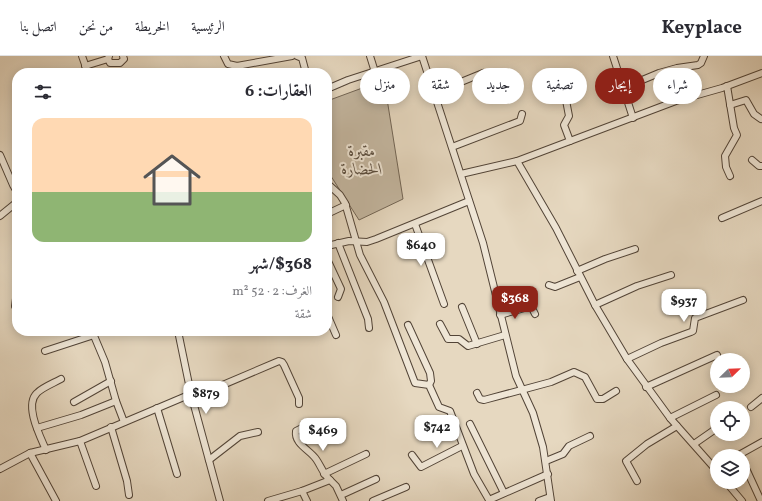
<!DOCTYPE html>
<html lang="ar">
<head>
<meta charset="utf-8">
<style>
	body { margin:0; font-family:Vollkorn,Amiri,serif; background:#f2f2f3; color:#2b2b33; direction:rtl; height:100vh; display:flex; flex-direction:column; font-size:15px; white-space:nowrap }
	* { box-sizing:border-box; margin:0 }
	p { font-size:13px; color:#7c7c81 }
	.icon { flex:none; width:22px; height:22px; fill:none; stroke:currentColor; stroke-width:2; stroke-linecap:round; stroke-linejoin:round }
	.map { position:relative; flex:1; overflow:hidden; direction:ltr }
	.drawer { position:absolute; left:12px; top:12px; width:320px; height:268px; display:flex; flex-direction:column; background:#fff; border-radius:16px; box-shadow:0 2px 10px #0003; direction:rtl }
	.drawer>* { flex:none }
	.guide { position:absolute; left:344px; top:12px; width:358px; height:36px; direction:rtl; display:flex; gap:8px }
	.needle { width:26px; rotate:67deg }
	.buttons { position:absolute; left:710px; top:297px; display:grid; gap:8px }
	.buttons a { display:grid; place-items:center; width:40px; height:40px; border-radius:50%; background:#fff; box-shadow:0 2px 10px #0003; font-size:20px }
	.price { position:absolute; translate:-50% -34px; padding:0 9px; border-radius:8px; background:#fff; color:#222; font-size:13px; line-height:26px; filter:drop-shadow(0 1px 2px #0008) }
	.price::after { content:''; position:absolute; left:50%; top:24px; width:12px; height:9px; margin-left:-6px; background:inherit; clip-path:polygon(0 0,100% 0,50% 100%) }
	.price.selected { background:#8f2418; color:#fff }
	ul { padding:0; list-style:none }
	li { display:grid; align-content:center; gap:8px; height:212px; padding:0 20px }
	li span { display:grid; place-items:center; height:124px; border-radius:12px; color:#555 }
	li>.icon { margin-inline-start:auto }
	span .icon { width:72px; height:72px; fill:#fffc; stroke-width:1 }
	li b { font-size:17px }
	h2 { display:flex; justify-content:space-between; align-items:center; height:48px; padding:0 20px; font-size:17px }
	.tag { padding:0 14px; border-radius:18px; background:#fff; box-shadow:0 2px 10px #0003; font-size:14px; line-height:36px }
	.tag.selected { background:#8f2418; color:#fff }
	header { display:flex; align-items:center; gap:24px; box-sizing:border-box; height:56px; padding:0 20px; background:#fff; border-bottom:1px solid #e1e1e2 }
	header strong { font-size:19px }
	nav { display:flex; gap:22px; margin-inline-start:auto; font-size:14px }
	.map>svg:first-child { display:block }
	.green { fill:#c4b7a1; stroke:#726555 }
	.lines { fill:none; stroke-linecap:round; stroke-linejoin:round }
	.minor-casing { stroke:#524437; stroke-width:8 }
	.minor { stroke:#efe6d6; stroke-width:6 }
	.labels { text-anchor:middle; stroke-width:4; stroke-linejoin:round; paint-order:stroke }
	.park-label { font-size:16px; font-style:italic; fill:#594c3e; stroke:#efe6d6 }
</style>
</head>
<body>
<header>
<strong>Keyplace</strong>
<nav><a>الرئيسية</a><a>الخريطة</a><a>من نحن</a><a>اتصل بنا</a></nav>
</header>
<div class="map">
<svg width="762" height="445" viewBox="0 0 762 445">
	<rect width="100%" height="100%" fill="#e6d8c0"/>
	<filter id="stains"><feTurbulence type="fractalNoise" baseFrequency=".005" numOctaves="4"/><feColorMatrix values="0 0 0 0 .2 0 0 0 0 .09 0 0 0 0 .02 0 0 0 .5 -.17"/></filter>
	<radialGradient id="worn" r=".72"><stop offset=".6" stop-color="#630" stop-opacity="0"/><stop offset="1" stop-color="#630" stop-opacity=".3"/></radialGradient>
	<path class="green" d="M384,24L403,143L359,164L327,114V45Z"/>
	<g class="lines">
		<g class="minor-casing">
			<g id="minor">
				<path d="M82,0L88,17"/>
				<path d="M224,0L228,8L237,10L292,0"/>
				<path d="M297,0L302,2L306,17"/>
				<path d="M370,0L375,16"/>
				<path d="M422,0L483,187L516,320L533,357L543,391L551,445"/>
				<path d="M613,0L633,62"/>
				<path d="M108,3L110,7H120L124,3L123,0"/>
				<path d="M85,10L108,3L109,0"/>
				<path d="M727,30L734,72L737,79L725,100L726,111L730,120"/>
				<path d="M623,32L659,17L677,12L698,9L701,7L704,0"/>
				<path d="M327,33L348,24L422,0"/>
				<path d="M564,34L569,60L564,69L570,85"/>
				<path d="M434,37L483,17"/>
				<path d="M730,49L746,44L754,58L761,63"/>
				<path d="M452,91L520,65L522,58"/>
				<path d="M0,99L13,129L17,136"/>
				<path d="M752,104L759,110H762"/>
				<path d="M517,105L676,45L722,32L762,17"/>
				<path d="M461,118L517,105L556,172L595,249L627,303L670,362L717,415"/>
				<path d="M329,129L340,139L345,147L360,199L384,246L415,327L429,329L439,351L450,355L474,418L489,444L548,418"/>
				<path d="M327,158L346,149"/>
				<path d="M0,160L17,146"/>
				<path d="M722,162L762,145"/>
				<path d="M415,168L444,248"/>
				<path d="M338,187L368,263L369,272"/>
				<path d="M327,190L349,185L367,186L376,183L469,145"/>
				<path d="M327,203L341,233L338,241"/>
				<path d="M577,215L605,203L635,193"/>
				<path d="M549,229L555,231L580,221"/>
				<path d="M595,249L637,230L671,219"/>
				<path d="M15,250L17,235"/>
				<path d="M462,251L477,288"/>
				<path d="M327,258L336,279"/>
				<path d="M500,259L528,251L532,252L535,258"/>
				<path d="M440,268L448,283H459L468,290L505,279"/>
				<path d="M408,269L430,317L431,325L429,329"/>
				<path d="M92,275L105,306L116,345L124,366"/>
				<path d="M178,275L191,338L220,445"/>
				<path d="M45,295L94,279"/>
				<path d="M627,303L661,287L691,276L693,275L695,262L743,244"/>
				<path d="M646,331L717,299"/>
				<path d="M477,337L480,343L484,344L551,326L574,316L585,321L597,343H603L616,335"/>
				<path d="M192,342L279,305L282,306L284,309L299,342V348"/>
				<path d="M74,346L111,325"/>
				<path d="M751,351L762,342"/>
				<path d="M157,352L177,418"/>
				<path d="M670,362L716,339"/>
				<path d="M470,368L504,437"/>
				<path d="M111,371L127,425L129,439"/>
				<path d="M304,371L296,375C294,388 310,394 316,403C321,410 323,418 330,424"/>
				<path d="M37,372L81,359L116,345"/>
				<path d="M80,385L96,430"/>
				<path d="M694,388L717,372"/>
				<path d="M46,394C40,380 24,349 37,337C43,331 54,327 61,323"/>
				<path d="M30,397L56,445"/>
				<path d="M412,399L421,411L462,390"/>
				<path d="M737,400L762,386"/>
				<path d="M209,404L240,380L258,376"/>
				<path d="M546,405L563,398L569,390L590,380"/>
				<path d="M743,406L761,445"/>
				<path d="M0,413L30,397L80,385L191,338"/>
				<path d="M324,418L366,398"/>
				<path d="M637,425L626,405L647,388L677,370"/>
				<path d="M726,426L742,445"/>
				<path d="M302,435L307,445"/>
				<path d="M341,439L376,423"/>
				<path d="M268,445L302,435L330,424L336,430L343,445"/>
				<path d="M373,445L406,431"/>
				<path d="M539,445L550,441"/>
			</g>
		</g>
		<use href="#minor" class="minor"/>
	</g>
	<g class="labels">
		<g class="park-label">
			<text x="362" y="100">مقبرة<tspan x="362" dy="18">الحضارة</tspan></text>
		</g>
	</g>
	<rect width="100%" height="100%" filter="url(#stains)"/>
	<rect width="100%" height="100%" fill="url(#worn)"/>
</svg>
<div class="buttons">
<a><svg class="needle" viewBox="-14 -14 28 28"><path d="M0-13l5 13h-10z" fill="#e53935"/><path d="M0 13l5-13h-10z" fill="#7c7c81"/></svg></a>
<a><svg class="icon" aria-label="locate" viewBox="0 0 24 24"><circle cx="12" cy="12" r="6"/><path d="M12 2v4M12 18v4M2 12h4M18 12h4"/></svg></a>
<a><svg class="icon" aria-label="layers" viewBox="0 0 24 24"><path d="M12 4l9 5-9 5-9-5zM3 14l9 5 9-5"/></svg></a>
</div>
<b class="price" style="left:421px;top:211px">$640</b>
<b class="price selected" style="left:515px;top:264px">$368</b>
<b class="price" style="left:684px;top:267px">$937</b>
<b class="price" style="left:206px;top:359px">$879</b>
<b class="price" style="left:437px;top:393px">$742</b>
<b class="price" style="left:323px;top:396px">$469</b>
<div class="guide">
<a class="tag">شراء</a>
<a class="tag selected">إيجار</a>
<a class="tag">تصفية</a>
<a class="tag">جديد</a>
<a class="tag">شقة</a>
<a class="tag">منزل</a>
</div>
<section class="drawer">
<h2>العقارات: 6<svg class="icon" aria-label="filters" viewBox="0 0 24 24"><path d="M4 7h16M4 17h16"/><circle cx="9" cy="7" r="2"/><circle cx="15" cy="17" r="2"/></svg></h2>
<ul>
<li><span style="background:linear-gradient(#ffd9b3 60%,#8fb573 0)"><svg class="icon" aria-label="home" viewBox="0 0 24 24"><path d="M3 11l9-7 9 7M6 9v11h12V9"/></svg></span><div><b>$368/شهر</b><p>الغرف: 2 · 52 m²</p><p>شقة</p></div></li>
</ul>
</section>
</div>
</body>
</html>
